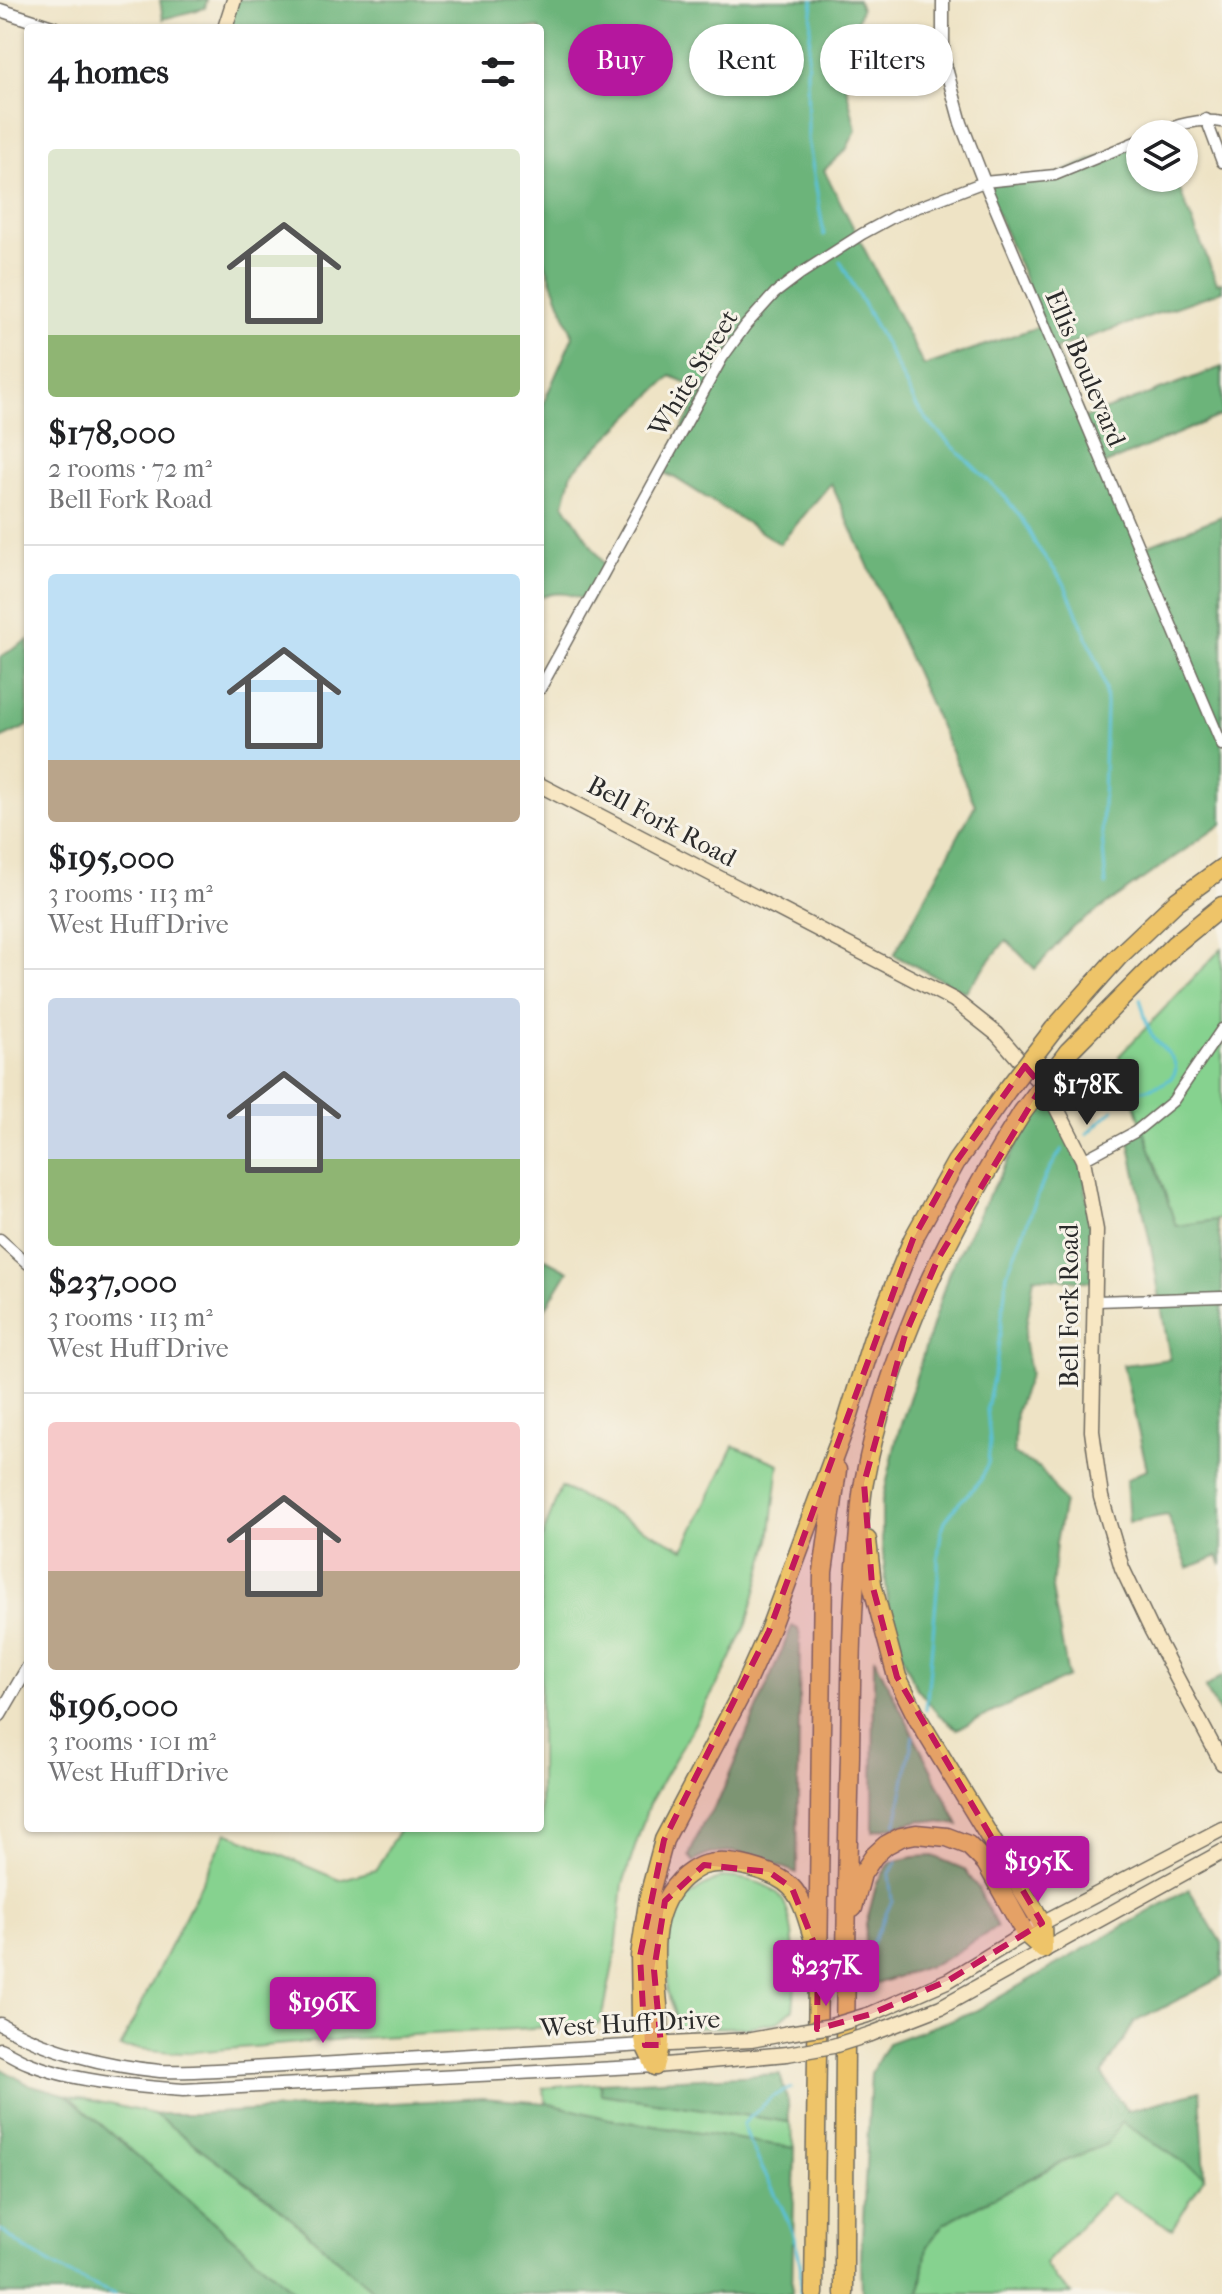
<!DOCTYPE html>
<html lang="en">
<head>
<meta charset="utf-8">
<style>
	body { margin:0; font-family:"IM FELL French Canon",serif; background:#f6f6f6; color:#202124; height:100vh; display:flex; flex-direction:column; font-size:30px; white-space:nowrap }
	* { box-sizing:border-box; margin:0 }
	p { font-size:26px; color:#757577 }
	.icon { flex:none; width:44px; height:44px; fill:none; stroke:currentColor; stroke-width:2; stroke-linecap:round; stroke-linejoin:round }
	.map { position:relative; flex:1; overflow:hidden }
	.drawer { position:absolute; left:24px; top:24px; width:520px; height:1808px; display:flex; flex-direction:column; background:#fff; border-radius:8px; box-shadow:0 2px 6px #0004 }
	.drawer>* { flex:none }
	.guide { position:absolute; left:568px; top:24px; width:534px; height:72px; display:flex; gap:16px }
	.controls { position:absolute; left:1126px; top:120px; display:grid; gap:16px }
	.controls a { display:grid; place-items:center; width:72px; height:72px; border-radius:50%; background:#fff; box-shadow:0 2px 6px #0004; font-size:40px }
	.price { position:absolute; translate:-50% -68px; padding:0 18px; border-radius:8px; background:#b5179e; color:#fff; font-size:26px; line-height:52px; filter:drop-shadow(0 2px 4px #0008) }
	.price::after { content:''; position:absolute; left:50%; top:48px; width:24px; height:18px; margin-left:-12px; background:inherit; clip-path:polygon(0 0,100% 0,50% 100%) }
	.price.current { background:#222; color:#fff }
	ul { padding:0; list-style:none }
	li { display:grid; align-content:center; gap:16px; height:424px; padding:0 24px }
	li+li { border-top:2px solid #e0e0e0 }
	li span { display:grid; place-items:center; height:248px; border-radius:8px; color:#555 }
	li>.icon { margin-inline-start:auto }
	span .icon { width:144px; height:144px; fill:#fffc; stroke-width:1 }
	li b { font-size:34px }
	h2 { display:flex; justify-content:space-between; align-items:center; height:96px; padding:0 24px; font-size:34px }
	.pill { padding:0 28px; border-radius:36px; background:#fff; box-shadow:0 2px 6px #0004; font-size:28px; line-height:72px }
	.pill.current { background:#b5179e; color:#fff }
	.map>svg:first-child { display:block }
	.green { fill:#86d28f; stroke:#587e5d; stroke-width:2 }
	.forest { fill:#6cb47a; stroke:#4c7052; stroke-width:2 }
	.lines { fill:none; stroke-linecap:round; stroke-linejoin:round }
	.stream { stroke:#5bc1d9; stroke-width:3 }
	.minor-casing { stroke:#6f6b61; stroke-width:13 }
	.tertiary-casing { stroke:#6f6b61; stroke-width:15 }
	.secondary-casing { stroke:#6f6b61; stroke-width:17 }
	.motorway-casing { stroke:#6f6b61; stroke-width:21 }
	.minor { stroke:#fff; stroke-width:10 }
	.tertiary { stroke:#fff; stroke-width:12 }
	.secondary { stroke:#f8e7c3; stroke-width:14 }
	.motorway { stroke:#eec469; stroke-width:18 }
	.secondary-bridge-casing { stroke:#6f6b61; stroke-width:17; stroke-linecap:butt }
	.motorway-bridge-casing { stroke:#6f6b61; stroke-width:21; stroke-linecap:butt }
	.secondary-bridge { stroke:#f8e7c3; stroke-width:14 }
	.motorway-bridge { stroke:#eec469; stroke-width:18 }
	.marked { fill:#c2185b; fill-opacity:0.2; stroke:#c2185b; stroke-width:6; stroke-dasharray:16 10; stroke-linejoin:round }
	.labels { text-anchor:middle; stroke-width:6; stroke-linejoin:round; paint-order:stroke }
	.street-label { font-size:26px; fill:#2b2b2b; stroke:#f7f3e8 }
</style>
</head>
<body>
<div class="map">
<svg width="1222" height="2294" viewBox="0 0 1222 2294">
	<rect width="100%" height="100%" fill="#f7f3e8"/>
	<filter id="ink" filterUnits="userSpaceOnUse"><feTurbulence type="fractalNoise" baseFrequency=".0125" numOctaves="2"/><feDisplacementMap in="SourceGraphic" scale="16" xChannelSelector="R" yChannelSelector="G"/><feConvolveMatrix kernelMatrix="1 2 1 2 8 2 1 2 1" color-interpolation-filters="sRGB"/></filter>
	<filter id="wash" filterUnits="userSpaceOnUse"><feTurbulence type="fractalNoise" baseFrequency=".006" numOctaves="4" result="noise"/><feDisplacementMap in="SourceGraphic" scale="32" xChannelSelector="R" yChannelSelector="G"/><feGaussianBlur stdDeviation="1.8" result="paint"/><feColorMatrix in="noise" values="0 0 0 0 0 0 0 0 0 0 0 0 0 0 0 0 0 1.4 0 .05"/><feComposite in="paint" operator="in"/></filter>
	<g filter="url(#wash)">
		<rect width="100%" height="100%" fill="#eee3c5"/>
		<g class="green">
			<path d="M1222,948V1219L1176,1227L1119,1056Z"/>
			<path d="M734,1446L779,1464L770,1540L747,1624L725,1671L649,1804L623,1884L616,1950L604,2010L599,2024L345,2039L181,2053L120,2047L227,1832L339,1880L376,1870L400,1828H540V1543L561,1487L684,1549Z"/>
			<path d="M722,1877C740,1878 761,1880 776,1892C797,1907 796,1985 793,2009L778,2022L748,2027L679,2028L667,1990L669,1926L681,1903L699,1889Z"/>
			<path d="M600,2083L602,2094L789,2122L795,2148L609,2119L546,2103L543,2088Z"/>
			<path d="M67,2095L154,2114L270,2200L377,2294H297Z"/>
			<path d="M1122,2122L1205,2176L1172,2229L1111,2193L1045,2264L1056,2280L1072,2294H920L927,2246L944,2223L1058,2164L1106,2144Z"/>
		</g>
		<g class="forest">
			<path d="M160,0H207L205,8L163,19Z"/>
			<path d="M231,0H858L861,9L842,69L856,130L846,150L824,170L924,366L1044,325L984,182L1055,175L1140,140V178H1175L1217,283L1222,282V291L1055,349L1084,418L1222,367V415L1103,465L1139,549L1222,516V824L1071,929L1035,969L1006,940L965,992L894,955L975,805L831,483L780,544L675,478L660,471L702,390L671,376L572,472L564,504L607,569L589,602C571,594 559,590 540,597V411L573,336L540,250V28H223Z"/>
			<path d="M28,640V726L0,739V657Z"/>
			<path d="M1050,1095L1083,1160L1096,1282L1034,1277L1024,1340L1030,1374L1016,1410L1014,1454L1041,1469L1064,1502L1056,1543L1052,1589L1068,1677L957,1729L937,1713L916,1687L897,1643L888,1604L882,1542V1503L897,1437L949,1272L983,1206L1025,1130Z"/>
			<path d="M1143,1128L1176,1226L1216,1220L1222,1251V1565L1218,1556L1188,1568L1167,1515L1129,1522L1126,1480L1147,1469L1123,1365L1170,1359L1153,1257L1128,1136Z"/>
			<path d="M540,1256L568,1271L540,1317Z"/>
			<path d="M792,1626L798,1629L800,1636L797,1873C763,1860 727,1839 694,1862L689,1856L703,1823L719,1800Z"/>
			<path d="M874,1657L959,1825L923,1820L873,1831Z"/>
			<path d="M1222,1676V1712L1220,1713L1205,1688Z"/>
			<path d="M933,1856L964,1869L978,1888L997,1927L938,1963L864,1988L866,1925L877,1882L891,1862L914,1857Z"/>
			<path d="M1189,1889L1222,1944V1977L1135,2022L1102,2074L1127,2111L1200,2091L1205,2176L1122,2122L1107,2144L1058,2164L944,2223L927,2246L920,2294H862L861,2257L871,2073L888,2043L975,2011Z"/>
			<path d="M0,2068L28,2084L67,2095L297,2294H0Z"/>
			<path d="M780,2074L788,2103L789,2122L601,2094L600,2083Z"/>
			<path d="M483,2098L546,2103L609,2119L795,2148L792,2294H377L270,2200L154,2114H197Z"/>
		</g>
		<g class="lines">
			<g class="stream">
				<path d="M813,0L807,69L808,139L824,235"/>
				<path d="M840,261L889,351L917,407L934,428L1005,497L1023,520L1036,545L1064,583L1098,663L1105,689L1106,705L1102,835L1106,885"/>
				<path d="M1125,1096C1139,1089 1160,1089 1172,1077C1186,1062 1157,1045 1152,1036C1146,1025 1144,1011 1140,999"/>
				<path d="M1087,1134L1113,1110"/>
				<path d="M926,1710L938,1579V1556L941,1533L945,1521L957,1505L981,1480L988,1463L990,1442L987,1408L997,1358L1007,1274L1045,1177L1062,1149"/>
				<path d="M896,1824L913,1736"/>
				<path d="M865,1958L892,1901L889,1875L897,1861"/>
				<path d="M791,2088L772,2097L743,2124C758,2171 793,2213 800,2263C802,2273 800,2284 800,2294"/>
				<path d="M0,2230L30,2252L64,2272L114,2294"/>
			</g>
		</g>
	</g>
	<g filter="url(#ink)">
		<g class="lines">
			<g class="minor-casing">
				<g id="minor">
					<path d="M1206,119L1222,162"/>
					<path d="M1154,134C1176,125 1198,118 1222,122"/>
					<path d="M984,182L1222,745"/>
					<path d="M540,689L722,358L746,325L775,293L800,274L862,234L895,216L984,182L1055,175L1140,140"/>
					<path d="M1083,1160L1135,1132L1173,1101L1222,1029"/>
					<path d="M0,1239L28,1264"/>
					<path d="M1096,1301L1222,1297"/>
				</g>
			</g>
			<g class="tertiary-casing">
				<g id="tertiary">
					<path d="M943,0V57L961,123L984,182"/>
					<path d="M0,10L55,28"/>
					<path d="M0,1715L28,1667"/>
					<path d="M0,2024C47,2051 106,2066 160,2071C179,2072 198,2071 216,2070L645,2045"/>
					<path d="M0,2049C9,2053 18,2059 28,2063C74,2082 133,2086 183,2090L655,2066"/>
				</g>
			</g>
			<g class="secondary-casing">
				<g id="secondary">
					<path d="M225,28L234,0"/>
					<path d="M540,785L954,1000L997,1034L1050,1095L1083,1160L1096,1230L1092,1431L1101,1497L1122,1568L1152,1631L1222,1763"/>
					<path d="M871,2014L949,1980L1042,1923L1222,1829"/>
					<path d="M871,2034L941,2007L1222,1852"/>
					<path d="M650,2045L751,2040L789,2033"/>
					<path d="M655,2066L787,2054"/>
				</g>
			</g>
			<g class="motorway-casing">
				<g id="motorway">
					<path d="M1054,1029L1118,957L1177,901L1222,868"/>
					<path d="M1068,1052L1174,945L1222,906"/>
					<path d="M867,1540L872,1584L897,1677L918,1719L1042,1923L1043,1949"/>
					<path d="M853,1908L862,1874L874,1856L886,1845L901,1837L916,1834L947,1837L968,1845L986,1863L1025,1933L1043,1949"/>
					<path d="M655,2066L645,2045L641,2016L640,1956L649,1896L664,1840L739,1698L769,1631L847,1421L873,1338L913,1239L956,1162L1007,1090"/>
					<path d="M655,2066C657,2058 660,2050 660,2042C661,1992 639,1923 679,1882C684,1876 697,1867 704,1865C728,1858 774,1870 791,1887C803,1899 808,1922 813,1937"/>
					<path d="M814,2294L823,1572L837,1470"/>
					<path d="M844,2294C844,2115 845,1935 850,1756C851,1685 851,1614 858,1543C860,1522 860,1501 864,1482C889,1347 950,1228 1022,1113"/>
				</g>
			</g>
			<use href="#minor" class="minor"/>
			<use href="#tertiary" class="tertiary"/>
			<use href="#secondary" class="secondary"/>
			<use href="#motorway" class="motorway"/>
			<g class="secondary-bridge-casing">
				<g id="secondary-bridge">
					<path d="M789,2033L831,2026L871,2014"/>
					<path d="M787,2054L833,2046L871,2034"/>
				</g>
			</g>
			<g class="motorway-bridge-casing">
				<g id="motorway-bridge">
					<path d="M1007,1090L1054,1029"/>
					<path d="M1022,1113L1068,1052"/>
				</g>
			</g>
			<use href="#secondary-bridge" class="secondary-bridge"/>
			<use href="#motorway-bridge" class="motorway-bridge"/>
		</g>
	</g>
	<path class="marked" d="M1025,1066L1042,1086L938,1259L905,1335L864,1483L872,1584L897,1677L1042,1923L949,1980L871,2014L817,2029L818,1953L792,1888L769,1872L704,1865L665,1901L654,1970L661,2045H645L640,1956L664,1840L769,1631L913,1239L956,1162Z"/>
	<g class="labels">
		<g class="street-label">
			<text transform="translate(1086 368) rotate(67)" y="9">Ellis Boulevard</text>
			<text transform="translate(693 373) rotate(-58)" y="9">White Street</text>
			<text transform="translate(662 821) rotate(28)" y="9">Bell Fork Road</text>
			<text transform="translate(1069 1306) rotate(-90)" y="9">Bell Fork Road</text>
			<text transform="translate(630 2023) rotate(-3)" y="9">West Huff Drive</text>
		</g>
	</g>
</svg>
<div class="controls">
<a><svg class="icon" aria-label="layers" viewBox="0 0 24 24"><path d="M12 4l9 5-9 5-9-5zM3 14l9 5 9-5"/></svg></a>
</div>
<b class="price current" style="left:1087px;top:1127px">$178K</b>
<b class="price" style="left:1038px;top:1904px">$195K</b>
<b class="price" style="left:826px;top:2008px">$237K</b>
<b class="price" style="left:323px;top:2045px">$196K</b>
<div class="guide">
<a class="pill current">Buy</a>
<a class="pill">Rent</a>
<a class="pill">Filters</a>
</div>
<section class="drawer">
<h2>4 homes<svg class="icon" aria-label="filters" viewBox="0 0 24 24"><path d="M4 7h16M4 17h16"/><circle cx="9" cy="7" r="2"/><circle cx="15" cy="17" r="2"/></svg></h2>
<ul>
<li><span style="background:linear-gradient(#dfe7d0 75%,#8fb573 0)"><svg class="icon" aria-label="home" viewBox="0 0 24 24"><path d="M3 11l9-7 9 7M6 9v11h12V9"/></svg></span><div><b>$178,000</b><p>2 rooms · 72 m²</p><p>Bell Fork Road</p></div></li>
<li><span style="background:linear-gradient(#bfe0f5 75%,#b9a48a 0)"><svg class="icon" aria-label="home" viewBox="0 0 24 24"><path d="M3 11l9-7 9 7M6 9v11h12V9"/></svg></span><div><b>$195,000</b><p>3 rooms · 113 m²</p><p>West Huff Drive</p></div></li>
<li><span style="background:linear-gradient(#c9d6e8 65%,#8fb573 0)"><svg class="icon" aria-label="home" viewBox="0 0 24 24"><path d="M3 11l9-7 9 7M6 9v11h12V9"/></svg></span><div><b>$237,000</b><p>3 rooms · 113 m²</p><p>West Huff Drive</p></div></li>
<li><span style="background:linear-gradient(#f6c9c9 60%,#b9a48a 0)"><svg class="icon" aria-label="home" viewBox="0 0 24 24"><path d="M3 11l9-7 9 7M6 9v11h12V9"/></svg></span><div><b>$196,000</b><p>3 rooms · 101 m²</p><p>West Huff Drive</p></div></li>
</ul>
</section>
</div>
</body>
</html>
